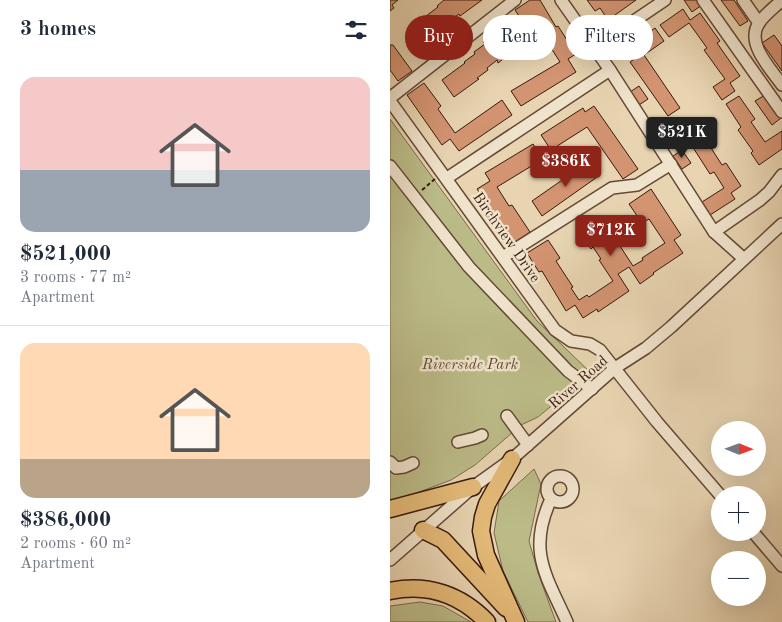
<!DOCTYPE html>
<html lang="en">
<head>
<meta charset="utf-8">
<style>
	body { margin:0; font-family:"Old Standard TT",serif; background:#f2f2f3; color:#1f2937; height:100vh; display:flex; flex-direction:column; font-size:19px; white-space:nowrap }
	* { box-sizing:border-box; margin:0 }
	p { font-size:16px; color:#747a83 }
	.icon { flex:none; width:28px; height:28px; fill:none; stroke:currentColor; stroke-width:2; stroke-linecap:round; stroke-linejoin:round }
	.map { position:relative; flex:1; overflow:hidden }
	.sheet { display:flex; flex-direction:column; background:#fff; width:390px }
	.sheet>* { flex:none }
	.guide { position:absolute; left:15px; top:15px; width:301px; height:45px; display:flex; gap:10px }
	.needle { width:32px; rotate:91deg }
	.buttons { position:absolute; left:321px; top:421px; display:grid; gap:10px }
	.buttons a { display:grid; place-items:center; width:55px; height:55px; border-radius:50%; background:#fff; box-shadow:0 5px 20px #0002; font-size:25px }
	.price { position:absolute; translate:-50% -42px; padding:0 11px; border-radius:5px; background:#8f2418; color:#fff; font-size:16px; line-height:32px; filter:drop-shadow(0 1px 2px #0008) }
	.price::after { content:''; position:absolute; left:50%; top:30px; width:15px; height:11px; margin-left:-8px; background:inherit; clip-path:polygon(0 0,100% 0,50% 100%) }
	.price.on { background:#222; color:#fff }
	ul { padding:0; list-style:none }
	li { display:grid; align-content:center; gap:10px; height:265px; padding:0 20px }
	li+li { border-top:1px solid #e0e1e3 }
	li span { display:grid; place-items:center; height:155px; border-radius:15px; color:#555 }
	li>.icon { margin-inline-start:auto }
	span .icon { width:90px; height:90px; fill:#fffc; stroke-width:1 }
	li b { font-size:21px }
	h2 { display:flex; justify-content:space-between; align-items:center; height:60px; padding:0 20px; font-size:21px }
	.pill { padding:0 18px; border-radius:22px; background:#fff; box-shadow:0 5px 20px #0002; font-size:18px; line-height:45px }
	.pill.on { background:#8f2418; color:#fff }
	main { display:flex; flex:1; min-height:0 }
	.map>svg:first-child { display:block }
	.green { fill:#bb8; stroke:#7a6a4a }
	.building { fill:#d39472; stroke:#38190c }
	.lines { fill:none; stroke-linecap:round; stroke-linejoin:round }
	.minor-casing { stroke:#644835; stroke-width:14 }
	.highway-casing { stroke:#38190c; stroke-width:19 }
	.path { stroke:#38190c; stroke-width:2; stroke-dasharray:4 2.5; stroke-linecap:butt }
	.minor { stroke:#f0e3cc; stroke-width:11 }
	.highway { stroke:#e4ba78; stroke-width:16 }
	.labels { text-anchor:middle; stroke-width:5; stroke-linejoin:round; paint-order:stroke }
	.street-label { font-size:15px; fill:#38190c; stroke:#f0e3cc }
	.park-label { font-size:15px; font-style:italic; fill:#5f4a31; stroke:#f0e3cc }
</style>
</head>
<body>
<main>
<section class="sheet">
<h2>3 homes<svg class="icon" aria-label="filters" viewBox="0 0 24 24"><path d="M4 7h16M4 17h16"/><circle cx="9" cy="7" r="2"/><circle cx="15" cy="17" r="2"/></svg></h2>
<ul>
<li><span style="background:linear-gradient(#f6c9c9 60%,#9aa5b1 0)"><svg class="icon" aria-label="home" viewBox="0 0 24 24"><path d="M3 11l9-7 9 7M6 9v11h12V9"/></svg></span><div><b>$521,000</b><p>3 rooms · 77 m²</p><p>Apartment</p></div></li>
<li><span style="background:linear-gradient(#ffd9b3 75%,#b9a48a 0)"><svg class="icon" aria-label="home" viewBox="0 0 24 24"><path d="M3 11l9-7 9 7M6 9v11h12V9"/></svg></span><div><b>$386,000</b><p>2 rooms · 60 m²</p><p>Apartment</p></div></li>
</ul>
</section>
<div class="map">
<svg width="392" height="622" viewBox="0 0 392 622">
	<rect width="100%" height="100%" fill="#e8d4b1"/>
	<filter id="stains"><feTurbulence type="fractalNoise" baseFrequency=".004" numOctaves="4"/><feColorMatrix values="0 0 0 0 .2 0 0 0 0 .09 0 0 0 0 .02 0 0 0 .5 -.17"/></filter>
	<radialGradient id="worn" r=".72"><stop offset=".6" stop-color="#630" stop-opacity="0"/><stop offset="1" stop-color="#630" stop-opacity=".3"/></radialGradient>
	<g class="green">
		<path d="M0,119L147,321L201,373L148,417L131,425L85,465L61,480L0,503Z"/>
		<path d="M144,469L151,484L139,541L148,573L166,622H138L113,571L104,533L109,501Z"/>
		<path d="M30,602L53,606L81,622H0V606Z"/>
	</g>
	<g class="building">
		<path d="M0,0H8L2,5L4,8L0,11Z"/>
		<path d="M54,0H92L70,16L69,14L59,21L60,23L49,31L52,35L35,48L20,28L48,7L47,6Z"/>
		<path d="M140,0H150L166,27L168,26L186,54L178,59L186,72L131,106L121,91L170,62L154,37L152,38L143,25L138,29L125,10Z"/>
		<path d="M197,0H246L218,20L210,8L205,11Z"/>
		<path d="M294,0H308L312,5L302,12Z"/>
		<path d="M331,0H344L358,21L350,26Z"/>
		<path d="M293,9L300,20L310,13L330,41L327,43L350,76L340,83L345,91L332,100L323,87L335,79L314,50L317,48L299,23L279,37L270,25Z"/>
		<path d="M205,17L215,29L204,36L195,23Z"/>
		<path d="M111,28L126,49L108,63L107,60L97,68L98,70L87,78L89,79L64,97L52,80L75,63L74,62L85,54L84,52L95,44L93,42Z"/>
		<path d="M265,28L274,41L254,55L290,108L278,116L240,62L250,55L242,44Z"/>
		<path d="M384,35L392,46V71L372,43Z"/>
		<path d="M0,45H3L22,71L8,81L0,70Z"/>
		<path d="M34,83L51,106L48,109L65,133L112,100L122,115L69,151L60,139L52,145L17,95Z"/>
		<path d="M249,86L258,99L249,105L240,92Z"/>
		<path d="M375,95L391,118L382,125L365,101Z"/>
		<path d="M349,96L365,119L361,122L375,142L392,131V149L369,165L361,153L363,151L348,130L351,127L336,104Z"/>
		<path d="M204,106L248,169L233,179L197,127L161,150L151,135L193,108L195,112Z"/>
		<path d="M303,120L332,165L336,163L351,186L341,193L345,199L320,215L312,202L334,188L324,172L320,174L295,135L283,143L275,130L287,122L292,128Z"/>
		<path d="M143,144L153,159L107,187L119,206L122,205L140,232L125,242L87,189L100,181L95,173Z"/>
		<path d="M292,150L301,163L292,169L283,156Z"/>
		<path d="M201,160L210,175L152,216L142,201Z"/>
		<path d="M261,189L291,235L284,240L293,253L263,273L264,274L250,284L239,267L228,274L239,291L208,312L207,309L193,318L185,305L176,311L152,271L149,272L137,253L158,240L170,258L166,261L183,287L181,288L189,300L197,295L199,297L223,281L209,260L211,259L203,247L201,249L189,230L210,216L223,235L220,237L227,247L230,246L243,266L253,260L252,258L275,243L259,219L252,223L239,204Z"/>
	</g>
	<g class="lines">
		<g class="minor-casing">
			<g id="minor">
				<path d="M171,0L220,70L324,232L353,258"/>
				<path d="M313,0L392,112"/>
				<path d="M353,0L369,23"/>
				<path d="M392,0C385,7 375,14 369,23C355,43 381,69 392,85"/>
				<path d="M204,48L275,0"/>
				<path d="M0,98L125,0"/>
				<path d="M0,101L165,330L181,341L200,344L210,350L267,422L330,495"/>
				<path d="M0,166L79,267L178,371L202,389"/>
				<path d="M57,178L220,70"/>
				<path d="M324,232L370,200L379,192L392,175"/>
				<path d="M113,257L222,188L247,185L281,164"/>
				<path d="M117,416L138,445"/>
				<path d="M68,442L85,438L92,435"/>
				<path d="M0,462L6,468L14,467L23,463"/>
				<circle cx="170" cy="489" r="13"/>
				<path d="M161,499C137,551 156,575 177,622"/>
				<path d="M363,532L392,566"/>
				<path d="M0,560L83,487L122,459L225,368L256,348L281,327L392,224"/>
			</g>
		</g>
		<g class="highway-casing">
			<g id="highway">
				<path d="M122,459L97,504L93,517L91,531L96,555L126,622"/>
				<path d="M0,509L83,487"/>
				<path d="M33,530L53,540L116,608"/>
				<path d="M0,591C38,583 71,595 97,622"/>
			</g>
		</g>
		<path class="path" d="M32,190L45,179"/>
		<use href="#minor" class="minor"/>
		<use href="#highway" class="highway"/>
	</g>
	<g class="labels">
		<g class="street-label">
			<text transform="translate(117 237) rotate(55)" y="5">Birchview Drive</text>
			<text transform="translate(188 382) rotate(-41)" y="5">River Road</text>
		</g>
		<g class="park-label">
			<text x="80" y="369">Riverside Park</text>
		</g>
	</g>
	<rect width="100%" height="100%" filter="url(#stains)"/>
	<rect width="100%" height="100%" fill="url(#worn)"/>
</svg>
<div class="buttons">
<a><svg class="needle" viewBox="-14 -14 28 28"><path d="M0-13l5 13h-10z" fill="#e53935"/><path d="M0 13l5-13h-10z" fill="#747a83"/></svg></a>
<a>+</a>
<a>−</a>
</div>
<b class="price on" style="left:292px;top:159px">$521K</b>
<b class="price" style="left:176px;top:188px">$386K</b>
<b class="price" style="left:221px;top:257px">$712K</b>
<div class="guide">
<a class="pill on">Buy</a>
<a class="pill">Rent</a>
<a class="pill">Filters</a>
</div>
</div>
</main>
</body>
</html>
